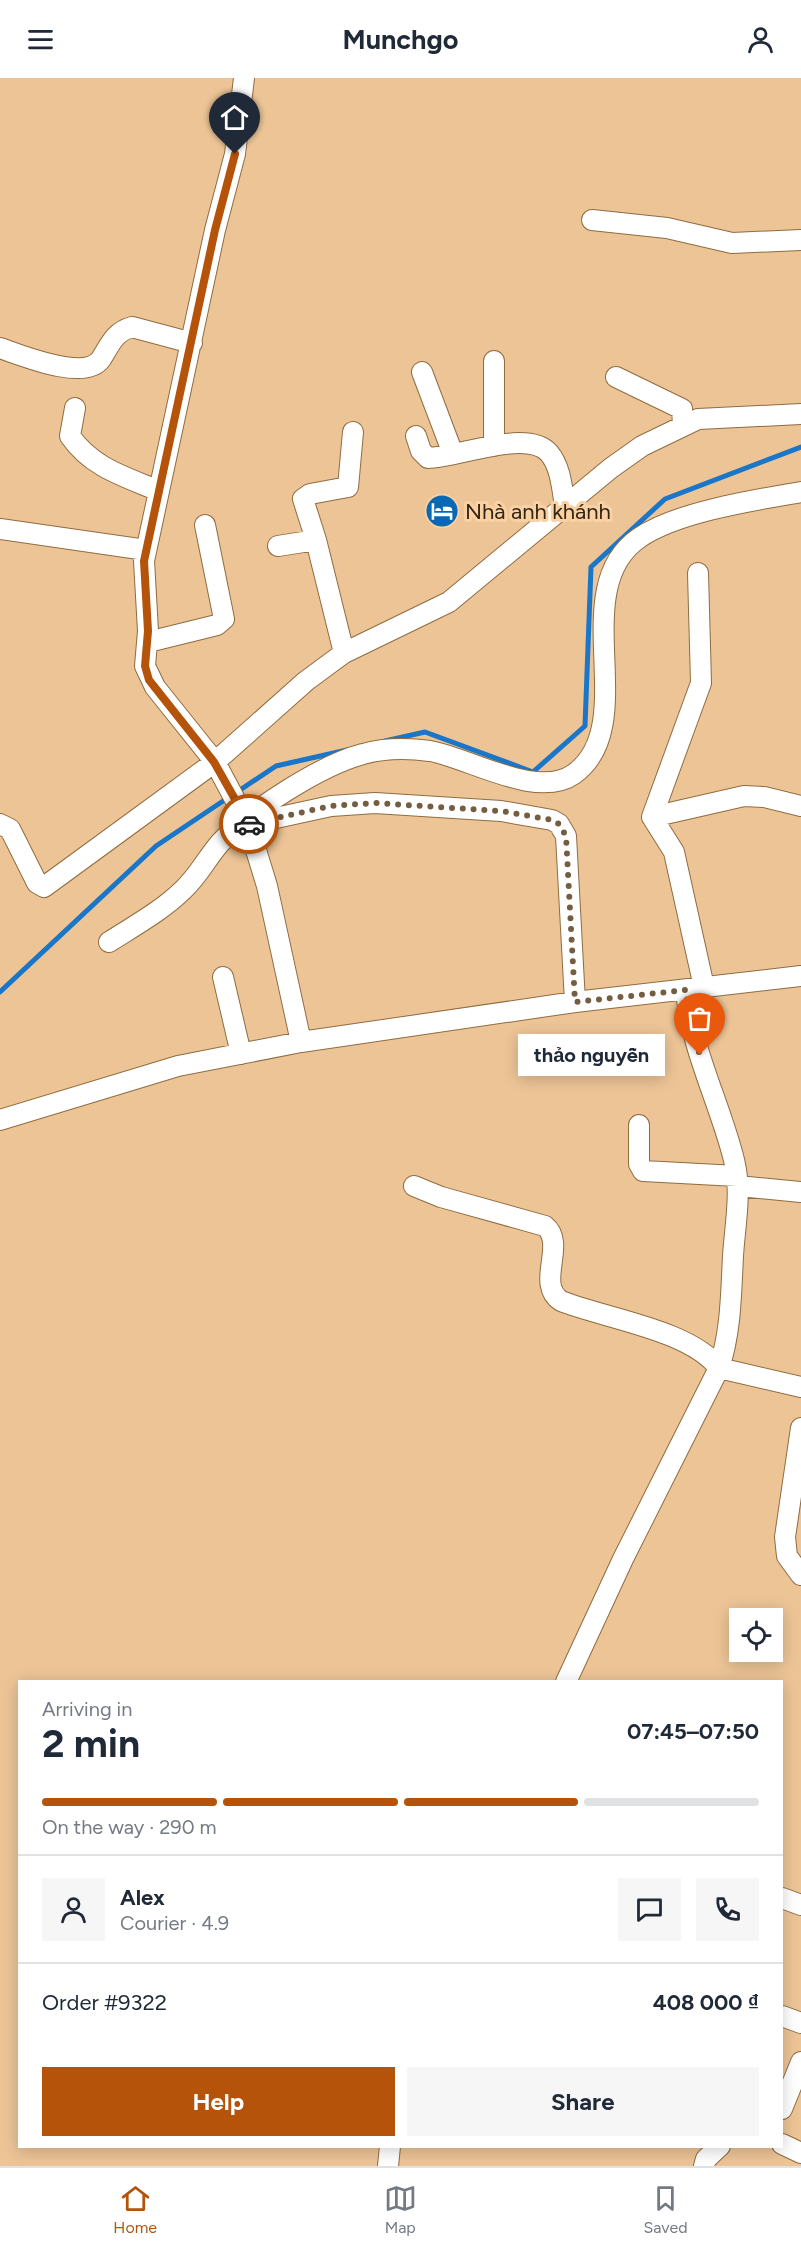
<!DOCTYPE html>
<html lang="en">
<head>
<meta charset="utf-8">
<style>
	:root { --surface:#fff; --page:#f6f6f7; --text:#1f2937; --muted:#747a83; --line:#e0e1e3; --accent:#b45309 }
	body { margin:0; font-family:Figtree,sans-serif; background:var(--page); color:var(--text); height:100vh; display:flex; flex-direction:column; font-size:22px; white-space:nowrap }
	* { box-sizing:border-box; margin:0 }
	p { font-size:20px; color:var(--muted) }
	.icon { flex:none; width:33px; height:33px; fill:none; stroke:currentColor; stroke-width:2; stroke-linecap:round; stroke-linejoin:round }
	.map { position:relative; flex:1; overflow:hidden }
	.side { position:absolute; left:18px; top:1602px; width:765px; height:468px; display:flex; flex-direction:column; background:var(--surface); border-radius:0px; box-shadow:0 3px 15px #0003 }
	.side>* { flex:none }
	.buttons { position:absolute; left:729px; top:1530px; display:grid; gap:12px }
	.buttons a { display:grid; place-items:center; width:54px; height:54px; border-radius:0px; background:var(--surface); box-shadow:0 3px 15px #0003; font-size:30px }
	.pin { position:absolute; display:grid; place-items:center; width:51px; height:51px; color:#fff; margin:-62px -26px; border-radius:50% 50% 50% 0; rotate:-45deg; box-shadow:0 0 6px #0007 }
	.pin .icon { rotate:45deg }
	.courier { position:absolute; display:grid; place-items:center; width:60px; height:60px; margin:-30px; border:4px solid #b45309; border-radius:50%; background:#fff; color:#222; box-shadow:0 2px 8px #0007 }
	.bubble { position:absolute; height:42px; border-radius:0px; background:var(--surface); box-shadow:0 3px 15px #0003; font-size:20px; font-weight:700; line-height:42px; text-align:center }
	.overview em { font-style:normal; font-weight:700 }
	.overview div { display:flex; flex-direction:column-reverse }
	.overview { display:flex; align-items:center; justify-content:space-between; height:102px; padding:0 24px }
	h1 { font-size:39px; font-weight:700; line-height:45px }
	.bar { display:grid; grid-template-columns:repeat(4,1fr); gap:9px 6px; align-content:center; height:72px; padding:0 24px }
	.bar i { height:8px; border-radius:4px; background:var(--line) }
	.bar .selected { background:var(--accent) }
	.bar p { grid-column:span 4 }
	.line { display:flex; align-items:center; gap:15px; padding:0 24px; border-top:2px solid var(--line) }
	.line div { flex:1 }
	.round { display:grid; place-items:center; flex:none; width:63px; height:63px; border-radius:0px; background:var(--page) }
	.cta { display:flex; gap:12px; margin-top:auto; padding:12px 24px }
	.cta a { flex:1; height:69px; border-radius:0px; background:var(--accent); color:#fff; font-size:24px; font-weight:700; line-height:69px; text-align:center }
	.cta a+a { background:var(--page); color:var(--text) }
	header { display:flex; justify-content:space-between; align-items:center; height:78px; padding:0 24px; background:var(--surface); font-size:27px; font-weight:700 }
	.dock { display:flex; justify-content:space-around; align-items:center; height:84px; border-top:2px solid var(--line); background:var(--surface); font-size:16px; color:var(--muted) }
	.dock a { display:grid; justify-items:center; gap:3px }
	.dock .selected { color:var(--accent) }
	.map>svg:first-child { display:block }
</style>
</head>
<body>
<header><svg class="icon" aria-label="menu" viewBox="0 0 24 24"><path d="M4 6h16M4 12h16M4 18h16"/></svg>Munchgo<svg class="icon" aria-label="person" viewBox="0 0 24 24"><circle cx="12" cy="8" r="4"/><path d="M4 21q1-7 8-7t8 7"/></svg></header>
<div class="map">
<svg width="801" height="2088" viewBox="0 0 801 2088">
	<rect width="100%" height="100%" fill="#ecc496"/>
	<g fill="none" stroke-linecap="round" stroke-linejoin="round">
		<path stroke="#1976c8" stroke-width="5" d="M385,663l40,-9 108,40 52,-46 6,-159 74,-68 136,-52
			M237,714l39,-26 71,-16
			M0,914l156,-146 73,-49"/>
		<defs>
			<path id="street" d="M244,0l-9,76 -20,76 -71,331 4,70 -3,35 10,21 60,75 33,62 19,62 34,156
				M592,142l75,8 65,15 69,-3
				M0,270c21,7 85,34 101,11 9,-14 13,-27 31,-32l60,16
				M494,283v85
				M422,294l31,82
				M616,299l66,32 1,16
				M75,330l-5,28c22,32 56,41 89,55
				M416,358l5,15 7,7c29,0 99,-30 121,-5 12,14 13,36 16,53
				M0,451l146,21
				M278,468l38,-6
				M148,564l69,-17 7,-6 -19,-94
				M344,575l-28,-113 -13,-41 7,-5 38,-7 5,-55
				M652,739l49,-134 -3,-110
				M652,739l22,35 30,135
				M652,739l92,-21 20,1 37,9
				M0,746l10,5 27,54 7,4 171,-125 91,-81 38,-28 105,-51 162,-134 31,-22 56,-27 103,-5
				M248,746l83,-18 44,-3 126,8 51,9 7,4 7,12 9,166
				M109,864c25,-16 54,-32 75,-53 14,-13 23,-31 36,-46 29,-32 101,-78 143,-89 21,-6 45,-6 67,-3 40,7 107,49 144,23 69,-50 -10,-184 65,-236 37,-26 116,-38 162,-46
				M223,899l18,77
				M0,1042l178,-54 123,-24 274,-40 226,-26
				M639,1047v39l4,7 94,5
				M414,1108l27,11 104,29c22,18 -10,58 16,75 46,18 129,29 158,67l82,19
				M738,1108l63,6
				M801,1350l-16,109 2,19 14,19
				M566,1604l57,-123 96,-191c12,-36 12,-74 14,-112 2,-32 9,-64 1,-96 -14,-57 -43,-110 -48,-170
				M782,1820l19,7
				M782,1938l19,7
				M782,2031l19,-47
				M782,2066l19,9
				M388,2088l2,-20
				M704,2088l2,-7 14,-13"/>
		</defs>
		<use href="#street" stroke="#906c40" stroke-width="22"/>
		<use href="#street" stroke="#fff" stroke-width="20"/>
	</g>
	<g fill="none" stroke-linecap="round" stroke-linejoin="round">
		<path stroke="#745d41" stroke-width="6" stroke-dasharray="0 10.8" d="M249,746l82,-18 44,-3 126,8 51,9 7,4 7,12 9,166 111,-12 4,35 10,30"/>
		<path stroke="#b45309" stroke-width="8" d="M235,76l-20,76 -71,331 4,70 -3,35 4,14 65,82 35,62"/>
	</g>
	<defs>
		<symbol id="hotel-disc" viewBox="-11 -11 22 22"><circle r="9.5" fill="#0868b4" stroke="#fad1a2"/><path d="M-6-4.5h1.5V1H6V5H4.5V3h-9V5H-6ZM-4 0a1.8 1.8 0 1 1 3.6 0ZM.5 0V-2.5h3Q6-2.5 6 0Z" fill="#fff"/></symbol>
	</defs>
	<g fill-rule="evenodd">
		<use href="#hotel-disc" x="423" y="414" width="38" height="38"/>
	</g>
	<g text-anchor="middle" stroke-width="6" stroke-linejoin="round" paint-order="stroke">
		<g font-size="22" fill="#342513" stroke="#fad1a2" text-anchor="start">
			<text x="465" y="441">Nhà anh khánh</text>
		</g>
	</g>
</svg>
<div class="buttons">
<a><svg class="icon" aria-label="locate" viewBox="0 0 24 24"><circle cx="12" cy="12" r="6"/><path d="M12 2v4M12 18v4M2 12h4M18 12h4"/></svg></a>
</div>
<div class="pin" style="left:700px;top:977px;background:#ea580c"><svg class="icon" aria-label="bag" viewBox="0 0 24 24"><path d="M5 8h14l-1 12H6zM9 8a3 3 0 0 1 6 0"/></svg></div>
<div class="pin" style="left:235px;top:76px;background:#1f2937"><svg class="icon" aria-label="home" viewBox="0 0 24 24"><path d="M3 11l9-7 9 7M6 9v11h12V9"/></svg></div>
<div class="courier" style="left:249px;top:746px"><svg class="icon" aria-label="car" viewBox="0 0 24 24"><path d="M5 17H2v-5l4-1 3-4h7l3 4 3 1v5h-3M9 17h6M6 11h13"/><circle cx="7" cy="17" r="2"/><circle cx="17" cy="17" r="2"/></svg></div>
<div class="bubble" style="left:518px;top:956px;width:147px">thảo nguyễn</div>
<section class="side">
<div class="overview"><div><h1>2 min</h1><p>Arriving in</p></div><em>07:45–07:50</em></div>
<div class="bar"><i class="selected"></i><i class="selected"></i><i class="selected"></i><i></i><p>On the way · 290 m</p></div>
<div class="line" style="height:108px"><a class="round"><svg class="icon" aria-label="person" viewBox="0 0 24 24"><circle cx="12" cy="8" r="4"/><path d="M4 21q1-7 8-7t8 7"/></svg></a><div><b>Alex</b><p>Courier · 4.9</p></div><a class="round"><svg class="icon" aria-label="chat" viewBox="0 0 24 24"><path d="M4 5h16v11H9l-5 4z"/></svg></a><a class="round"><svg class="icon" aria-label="phone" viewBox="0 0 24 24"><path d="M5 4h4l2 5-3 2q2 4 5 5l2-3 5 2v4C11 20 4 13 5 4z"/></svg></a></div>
<div class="line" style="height:78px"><div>Order #9322</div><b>408 000 ₫</b></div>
<div class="cta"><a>Help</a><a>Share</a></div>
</section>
</div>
<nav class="dock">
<a class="selected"><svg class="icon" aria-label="home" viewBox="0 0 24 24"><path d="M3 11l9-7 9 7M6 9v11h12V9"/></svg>Home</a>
<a><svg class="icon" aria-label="map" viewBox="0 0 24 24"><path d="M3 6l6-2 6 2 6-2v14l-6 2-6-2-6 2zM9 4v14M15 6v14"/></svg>Map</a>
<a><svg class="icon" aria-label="saved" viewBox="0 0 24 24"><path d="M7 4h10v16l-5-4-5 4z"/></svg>Saved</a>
</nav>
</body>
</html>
